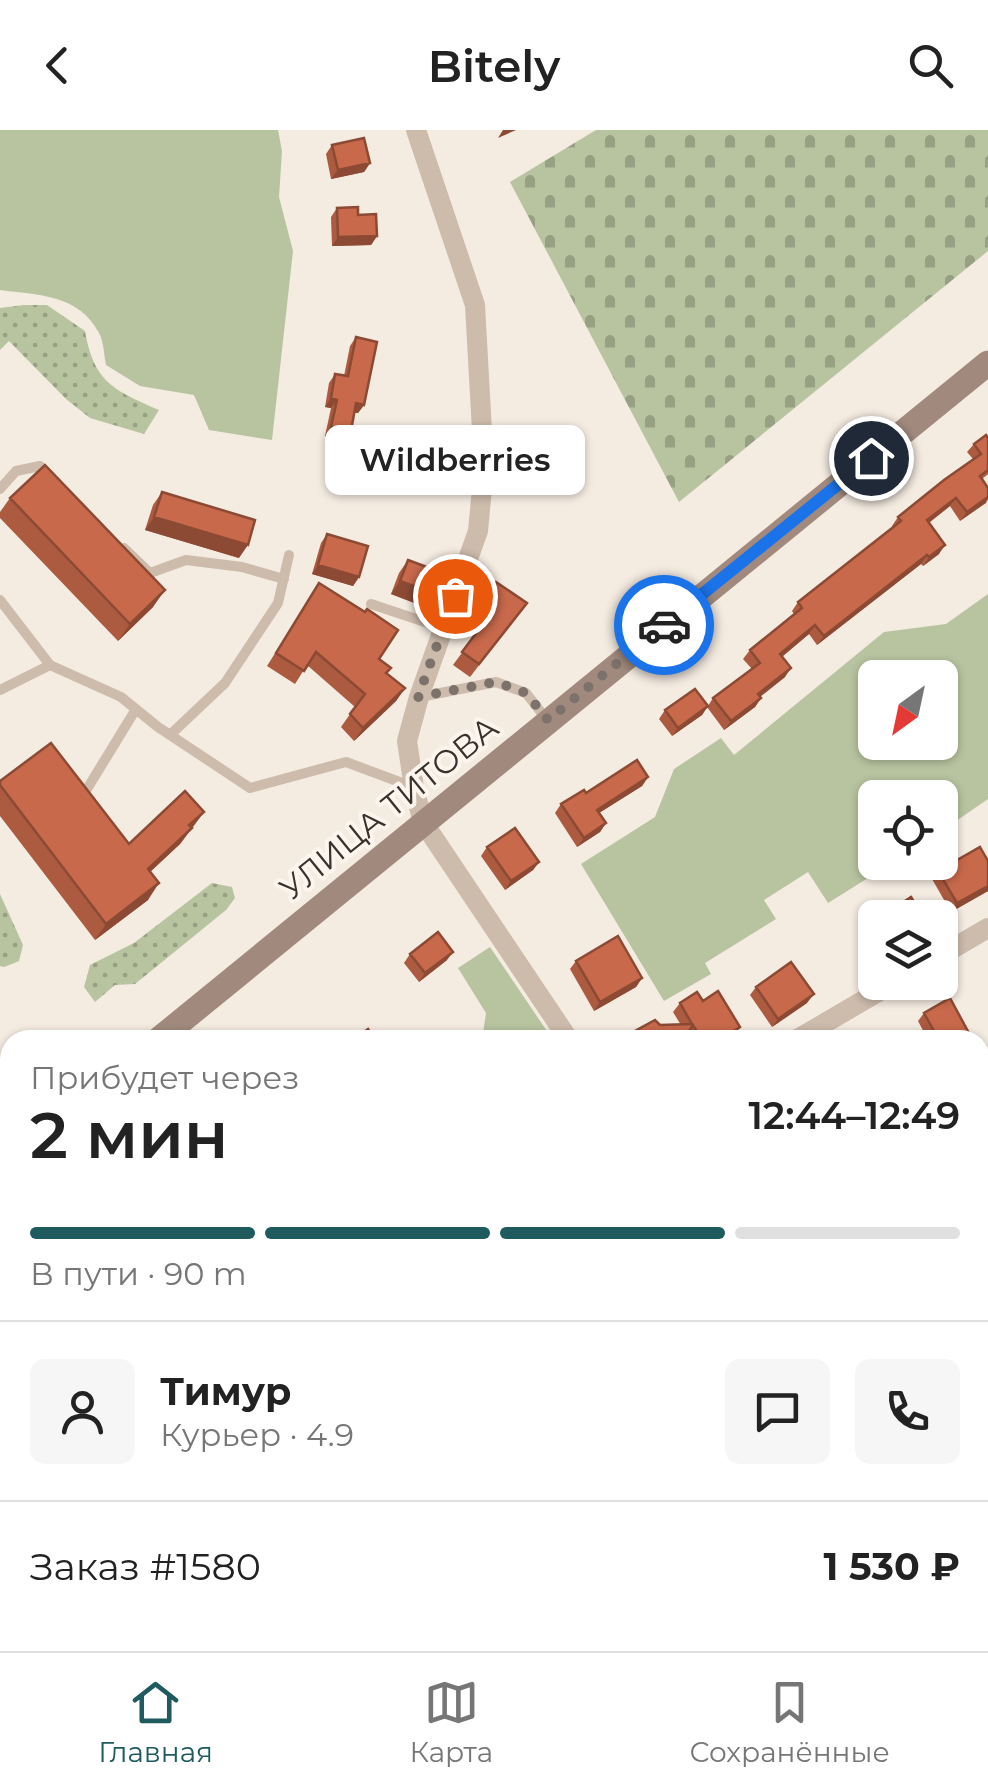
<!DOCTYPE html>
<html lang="ru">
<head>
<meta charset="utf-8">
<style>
	:root { --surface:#fff; --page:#f6f6f6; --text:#222; --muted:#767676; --line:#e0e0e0; --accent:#1f5a5e }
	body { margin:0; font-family:Montserrat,sans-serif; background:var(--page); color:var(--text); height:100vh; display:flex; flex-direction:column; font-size:38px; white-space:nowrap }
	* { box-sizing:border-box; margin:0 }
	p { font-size:32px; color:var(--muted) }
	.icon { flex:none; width:55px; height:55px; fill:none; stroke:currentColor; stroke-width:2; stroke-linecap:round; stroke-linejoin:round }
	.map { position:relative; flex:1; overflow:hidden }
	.panel { position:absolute; left:0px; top:900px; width:990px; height:622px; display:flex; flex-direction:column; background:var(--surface); border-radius:30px 30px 0 0; box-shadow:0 2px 8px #0004 }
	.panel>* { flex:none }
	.needle { width:65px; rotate:213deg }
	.buttons { position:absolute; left:858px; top:530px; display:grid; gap:20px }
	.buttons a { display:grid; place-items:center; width:100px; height:100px; border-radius:15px; background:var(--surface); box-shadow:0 2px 8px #0004; font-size:50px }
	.pin { position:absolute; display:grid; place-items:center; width:85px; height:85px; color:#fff; margin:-42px; border:5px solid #fff; border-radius:50%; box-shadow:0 2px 10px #0007 }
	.courier { position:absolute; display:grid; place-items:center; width:100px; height:100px; margin:-50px; border:8px solid #1a73e8; border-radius:50%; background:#fff; color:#222; box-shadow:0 2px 12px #0007 }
	.bubble { position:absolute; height:70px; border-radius:15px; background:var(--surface); box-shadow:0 2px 8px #0004; font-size:32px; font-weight:600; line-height:70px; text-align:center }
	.summary em { font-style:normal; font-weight:600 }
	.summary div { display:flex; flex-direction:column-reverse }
	.summary { display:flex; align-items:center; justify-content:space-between; height:170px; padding:0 30px }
	h1 { font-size:65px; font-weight:600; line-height:75px }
	.bar { display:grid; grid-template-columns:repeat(4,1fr); gap:15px 10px; align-content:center; height:120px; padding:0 30px }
	.bar i { height:12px; border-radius:8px; background:var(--line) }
	.bar .current { background:var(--accent) }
	.bar p { grid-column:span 4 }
	.line { display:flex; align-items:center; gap:25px; padding:0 30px; border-top:2px solid var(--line) }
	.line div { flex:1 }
	.round { display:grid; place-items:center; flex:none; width:105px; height:105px; border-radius:15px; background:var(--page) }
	header { display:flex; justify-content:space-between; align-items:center; height:130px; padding:0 30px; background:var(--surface); font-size:45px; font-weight:600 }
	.menu { display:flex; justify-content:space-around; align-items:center; height:140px; border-top:2px solid var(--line); background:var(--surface); font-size:28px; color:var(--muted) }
	.menu a { display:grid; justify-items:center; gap:5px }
	.menu .current { color:var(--accent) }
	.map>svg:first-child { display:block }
</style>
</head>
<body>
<header><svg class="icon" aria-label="back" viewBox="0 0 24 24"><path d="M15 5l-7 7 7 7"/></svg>Bitely<svg class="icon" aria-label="search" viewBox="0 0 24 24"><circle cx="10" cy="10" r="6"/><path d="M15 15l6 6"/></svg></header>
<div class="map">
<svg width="988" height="1521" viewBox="0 0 988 1521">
	<defs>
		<pattern id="grass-dots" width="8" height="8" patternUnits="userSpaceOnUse" patternTransform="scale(2.5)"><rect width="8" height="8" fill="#b8c4a0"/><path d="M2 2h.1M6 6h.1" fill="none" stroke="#97a083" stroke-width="1.8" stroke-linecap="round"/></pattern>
		<pattern id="cemetery-stones" width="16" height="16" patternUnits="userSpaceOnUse" patternTransform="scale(2.5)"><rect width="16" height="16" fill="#b8c4a0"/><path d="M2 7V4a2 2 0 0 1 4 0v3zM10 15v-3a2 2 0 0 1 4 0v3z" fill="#97a083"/></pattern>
	</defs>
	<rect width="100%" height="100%" fill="#f4ebe1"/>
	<path fill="url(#grass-dots)" d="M24,175h23l38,26c9,52 29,59 74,79l-15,24 -54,-16 -24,-19 -57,-58 -9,9v-42z
		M212,753l20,4 3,11 -9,12 -91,74 -20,1 -20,17 -11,-15 6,-22 44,-22z
		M0,764l23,51 -4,16 -15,6 -4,-1z"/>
	<path fill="url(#cemetery-stones)" d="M596,0h392v121l-309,251 -169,-320z"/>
	<path fill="#b8c4a0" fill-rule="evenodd" d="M0,0h278l4,21 -3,46 14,54 -21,189 -63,-10 -15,-35 -54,-9 -34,-21c-2,-9 -2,-23 -7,-32 -20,-39 -62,-38 -99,-43z
		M988,464v205l-48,33v-34h-65v64l17,1 -64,40 -20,-31 -44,28 12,19 -71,44 6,11 -47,27 -83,-137 74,-47 19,-48 47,-31 13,17 150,-123 62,-8zM875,548h65v64h-65z
		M490,817l63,93h-71l4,-27 -28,-45z
		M441,1513l7,8h-251l-6,-8z"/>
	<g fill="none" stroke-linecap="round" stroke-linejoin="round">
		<path stroke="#cdbbac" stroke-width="10" d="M0,359l16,-18 24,-5 11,11
			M124,418l26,25 36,-13 56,7 42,12
			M0,470l50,65 71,32 37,30 92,61 96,-26 67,25
			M371,474l72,24
			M0,560l50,-25
			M420,567l76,-15 30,11 21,27
			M170,605l55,-52 53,-80 11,-48
			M87,659l49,-80
			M0,1214l10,-6
			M980,1426l8,-4
			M812,1521l15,-9"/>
		<path stroke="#cdbbac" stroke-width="20" d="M416,0l59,175 9,162 -6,64 -59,166 -12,44 7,47 9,34 146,218
			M940,826l48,-28
			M796,910l99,-58
			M980,1309l8,-4
			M0,1447l10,17
			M39,1512l6,9
			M736,1512l4,9"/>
		<path stroke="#a18a7d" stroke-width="25" d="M158,910l830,-677
			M0,1040l10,-8"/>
	</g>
	<path fill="#ac5a40" d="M332,15l38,18 -6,9 -33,7 -5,-25z
		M337,78l21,7 19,21 -6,9 -39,1 -1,-29z
		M356,207l8,68 -6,8h-4l-10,27 -19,-4 6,-28 -6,-1 4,-24 6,-9 9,2 6,-30z
		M988,308v36l-6,5 6,9v12l-28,21 -10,-15 -21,17 10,31 -16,12 -2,-2 -104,81 -8,-11 -27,23 3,20 -25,20 1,1 -6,9 -31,23 -17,-23 -5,8 -30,21 -13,-17 6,-9 43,-4 5,-8 39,-29 -9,-10 7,-9 44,-36 -2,-3 6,-9 95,-75 -1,-1 6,-9 75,-58 -6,-7 7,-8z
		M162,362l77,66 -94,-28 8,-25z
		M10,368l143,109 -35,34 -118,-123v-6z
		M327,404l32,43 -6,9 -41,-12 9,-31z
		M408,430l19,31 -10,13 -26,-10 8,-21z
		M496,452l21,34 -47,61 -17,-12 30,-41 -11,-7z
		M319,453l60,76 12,9 -4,5 18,15 -9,13 -42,40 -13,-14 14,-20 -48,-42 -12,19 -28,-18z
		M648,647l-6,9 -43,27 7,10 -6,9 -23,15 -22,-34 6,-9 25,-11z
		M0,651l129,63 75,-32 -24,32 -30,28 -2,28 -53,40 -95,-124z
		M487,717l52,15 -6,8 -28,20 -24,-34z
		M988,731v30l-37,21 -19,-33 6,-8z
		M875,790v22l-8,-12z
		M410,824l37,6 -28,22 -15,-19z
		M576,831l66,17 -6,9 -42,24 -24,-42z
		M756,857l51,16 -35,24 -22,-32z
		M703,871l31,35 -7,4h-37l-17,-28 7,-9z
		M924,883l43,27h-39l-10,-19z
		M110,1512h68l6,9h-75l-2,-4z"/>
	<path fill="#8c4a34" d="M503,0h13l-18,8z
		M370,33l-6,9 -33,7 7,-9z
		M377,106l-6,9 -39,1 6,-9z
		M331,268l6,2 -6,8 -6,-1z
		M356,273l8,2 -6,8 -8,-1z
		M331,297l20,4 -7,9 -19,-4z
		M988,367l-2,6 -26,18 7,-9z
		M956,368l-6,8 -30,23 7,-9z
		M154,387l94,28 -9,13 -94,-28z
		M945,415l-6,9 -16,12 6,-9z
		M927,425l-6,9 -104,81 7,-9z
		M318,435l41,12 -6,9 -41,-12z
		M400,451l27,10 -10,13 -26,-10z
		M165,460l-12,17 -35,34 12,-17z
		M815,495l-6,9 -35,29 6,-9z
		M791,538l-6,9 -33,26 6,-9z
		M405,558l-9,13 -42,40 9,-13z
		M761,568l-6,9 -31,23 7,-9z
		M708,576l-6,9 -30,21 6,-8z
		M648,647l-6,9 -51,32 6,-8z
		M204,682l-24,32 -44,41 12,-16z
		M606,693l-6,9 -23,15 7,-9z
		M539,732l-6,8 -28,20 6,-9z
		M159,753l-11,17 -53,40 11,-16z
		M988,756v5l-37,21 6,-9z
		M453,822l-6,8 -28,22 6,-9z
		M642,848l-6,9 -42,24 6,-9z
		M814,864l-7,9 -35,24 6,-8z
		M740,897l-6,9 -7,4h-8z
		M988,1194v5l-8,5 1,-6z"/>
	<path fill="#c8694b" stroke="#8c4a34" stroke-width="2.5" d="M364,8l6,25 -32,7 -6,-25z
		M358,77v8l18,-1 1,22 -39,1 -1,-29z
		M356,207l21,5 -13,63 -8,-2 -5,28 -20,-4 6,-27 -6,-2 4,-24 13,2z
		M986,305l2,3v32l-8,6 8,12v9l-21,15 -11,-14 -29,22 18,25 -16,12 -2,-2 -103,81 -9,-11 -35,29 11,14 -33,26 3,4 -30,23 -18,-23 47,-35 -10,-13 52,-42 -4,-6 103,-81 -3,-4 46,-37 37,-26 -7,-10z
		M45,335l120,125 -35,34 -120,-126z
		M162,362l93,28 -7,25 -94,-28z
		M327,404l41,12 -9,31 -41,-12z
		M408,430l27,10 -8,21 -27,-10z
		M496,452l31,21 -48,61 -17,-12 30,-40 -11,-8z
		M319,453l46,29 2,-3 31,21 -19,29 12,9 -5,5 19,15 -42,40 -13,-14 15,-20 -49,-42 -12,19 -28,-18z
		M695,559l13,17 -30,22 -13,-18z
		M51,613l78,101 56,-53 19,21 -15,13 3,3 -44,41 11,14 -53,41 -106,-139v-4z
		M637,630l11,17 -51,33 9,13 -22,15 -23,-34 23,-14 2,3z
		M515,698l24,34 -28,19 -24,-34z
		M980,717l8,14v25l-31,17 -19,-32z
		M911,767l13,21h-45z
		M438,802l15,20 -28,21 -15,-19z
		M618,806l24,42 -42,24 -24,-41z
		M791,832l23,32 -36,25 -22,-32z
		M718,861l22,36 -21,13 -4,-6 -13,6 -9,-15 -10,15h-54l6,-9 20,-11 5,5 32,-1 -12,-21 17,-11 6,9z
		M950,868l20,37 -8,5h-23l-15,-27z
		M368,899l7,11h-22z
		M980,1061l8,11v3l-8,5z
		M988,1161v33l-7,4 -1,-32z
		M0,1176l8,12 -8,6z
		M115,1512h63l6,9h-37l-5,-7 -10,7h-11z"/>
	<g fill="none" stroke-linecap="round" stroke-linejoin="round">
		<path stroke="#7c716b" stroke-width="10" stroke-dasharray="0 18" d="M455,466l-37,101 78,-15 30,11 22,27 116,-95"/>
		<path stroke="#1a73e8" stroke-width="12" d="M664,495l207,-167"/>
	</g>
	<g text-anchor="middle" stroke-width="8" stroke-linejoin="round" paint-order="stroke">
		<g font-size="32" fill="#3b302b" stroke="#fbf5ee">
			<text transform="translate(389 678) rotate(-39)" y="11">УЛИЦА ТИТОВА</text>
		</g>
	</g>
</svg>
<div class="buttons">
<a><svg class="needle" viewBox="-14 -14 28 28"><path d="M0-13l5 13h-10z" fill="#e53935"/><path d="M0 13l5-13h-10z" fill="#767676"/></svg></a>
<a><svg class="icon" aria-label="locate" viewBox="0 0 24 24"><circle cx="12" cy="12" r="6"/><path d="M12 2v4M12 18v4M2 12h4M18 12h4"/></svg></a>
<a><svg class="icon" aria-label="layers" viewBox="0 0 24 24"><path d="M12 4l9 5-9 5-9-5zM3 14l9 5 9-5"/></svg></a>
</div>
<div class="pin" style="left:455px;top:466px;background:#ea580c"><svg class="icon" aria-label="bag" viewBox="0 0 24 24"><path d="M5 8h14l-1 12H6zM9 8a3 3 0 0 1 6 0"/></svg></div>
<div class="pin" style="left:871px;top:328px;background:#1f2937"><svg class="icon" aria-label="home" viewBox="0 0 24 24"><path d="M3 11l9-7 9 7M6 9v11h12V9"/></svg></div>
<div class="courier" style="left:664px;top:495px"><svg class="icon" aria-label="car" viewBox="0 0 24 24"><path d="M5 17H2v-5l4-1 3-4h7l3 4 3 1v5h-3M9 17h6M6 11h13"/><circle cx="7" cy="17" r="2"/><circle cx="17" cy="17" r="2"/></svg></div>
<div class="bubble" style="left:325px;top:295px;width:260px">Wildberries</div>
<section class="panel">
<div class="summary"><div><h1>2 мин</h1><p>Прибудет через</p></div><em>12:44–12:49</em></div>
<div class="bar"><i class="current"></i><i class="current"></i><i class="current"></i><i></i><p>В пути · 90 m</p></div>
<div class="line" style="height:180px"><a class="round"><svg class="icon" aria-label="person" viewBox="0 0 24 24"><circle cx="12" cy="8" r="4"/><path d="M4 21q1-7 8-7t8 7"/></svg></a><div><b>Тимур</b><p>Курьер · 4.9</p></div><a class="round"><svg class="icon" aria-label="chat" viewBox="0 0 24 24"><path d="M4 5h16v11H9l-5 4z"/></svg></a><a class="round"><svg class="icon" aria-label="phone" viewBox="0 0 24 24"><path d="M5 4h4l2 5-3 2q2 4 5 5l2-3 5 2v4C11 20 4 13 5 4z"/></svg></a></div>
<div class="line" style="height:130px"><div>Заказ #1580</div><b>1 530 ₽</b></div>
</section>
</div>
<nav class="menu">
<a class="current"><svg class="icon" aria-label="home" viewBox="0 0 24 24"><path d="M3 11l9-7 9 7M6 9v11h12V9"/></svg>Главная</a>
<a><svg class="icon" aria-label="map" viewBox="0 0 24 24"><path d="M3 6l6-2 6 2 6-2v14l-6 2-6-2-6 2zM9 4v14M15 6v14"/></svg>Карта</a>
<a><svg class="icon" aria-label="saved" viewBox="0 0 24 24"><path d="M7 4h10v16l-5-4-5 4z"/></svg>Сохранённые</a>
</nav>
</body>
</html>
